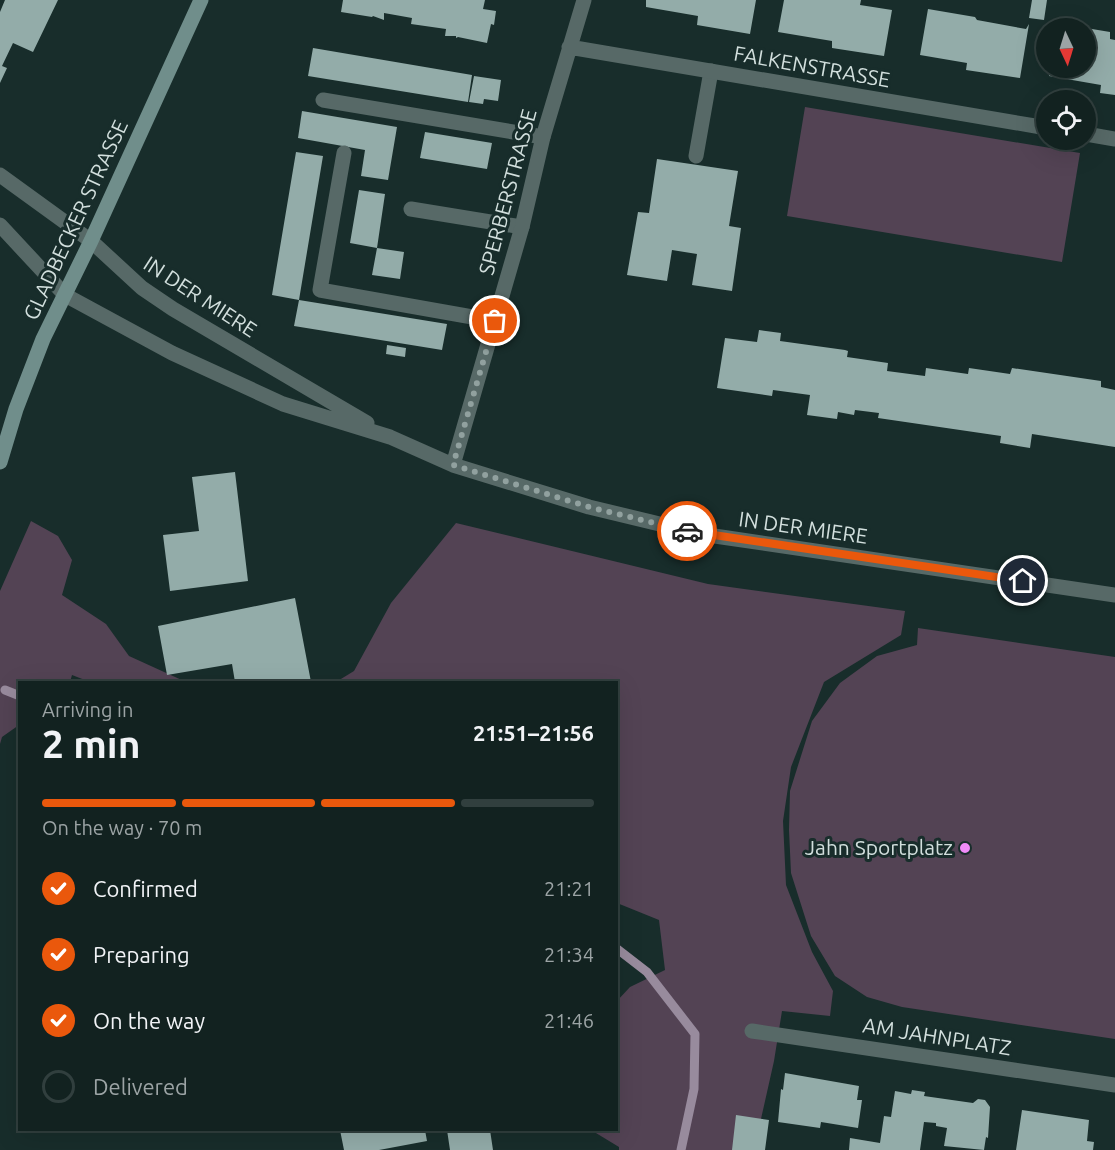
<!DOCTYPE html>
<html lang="en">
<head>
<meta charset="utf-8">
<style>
	:root { --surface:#122220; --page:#1f2f2d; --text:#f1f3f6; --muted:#9ca4a5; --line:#313f3e; --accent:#ea580c }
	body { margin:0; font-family:Ubuntu,sans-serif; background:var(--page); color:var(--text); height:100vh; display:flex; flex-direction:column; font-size:22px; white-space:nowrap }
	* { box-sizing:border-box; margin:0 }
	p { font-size:20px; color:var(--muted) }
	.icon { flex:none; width:33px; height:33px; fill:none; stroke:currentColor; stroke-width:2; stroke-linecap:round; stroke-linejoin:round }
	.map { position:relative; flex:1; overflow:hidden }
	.panel { position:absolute; left:18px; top:681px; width:600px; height:450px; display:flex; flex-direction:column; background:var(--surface); border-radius:0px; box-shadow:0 6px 24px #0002,0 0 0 2px var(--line) }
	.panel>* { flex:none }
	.needle { width:39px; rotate:176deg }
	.fabs { position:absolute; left:1036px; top:18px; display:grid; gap:12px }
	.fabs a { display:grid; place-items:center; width:60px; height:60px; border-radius:50%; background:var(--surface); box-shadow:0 6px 24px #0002,0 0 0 2px var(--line); font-size:30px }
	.pin { position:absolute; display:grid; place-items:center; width:51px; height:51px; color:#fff; margin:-26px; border:3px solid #fff; border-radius:50%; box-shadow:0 2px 6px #0007 }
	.courier { position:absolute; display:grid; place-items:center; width:60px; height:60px; margin:-30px; border:4px solid #ea580c; border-radius:50%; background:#fff; color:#222; box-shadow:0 2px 8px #0007 }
	.overview em { font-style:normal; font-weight:700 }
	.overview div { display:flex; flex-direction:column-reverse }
	.overview { display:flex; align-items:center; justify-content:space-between; height:102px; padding:0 24px }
	h1 { font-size:39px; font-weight:700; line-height:45px }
	.bar { display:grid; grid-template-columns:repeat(4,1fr); gap:9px 6px; align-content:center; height:72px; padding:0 24px }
	.bar i { height:8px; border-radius:4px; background:var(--line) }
	.bar .active { background:var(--accent) }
	.bar p { grid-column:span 4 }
	ol { padding:0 24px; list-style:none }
	li { display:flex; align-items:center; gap:18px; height:66px }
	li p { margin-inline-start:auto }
	li .icon { padding:6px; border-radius:50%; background:var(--accent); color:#fff; stroke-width:4 }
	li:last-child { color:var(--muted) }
	li i { width:33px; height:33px; border:3px solid var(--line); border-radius:50% }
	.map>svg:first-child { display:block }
</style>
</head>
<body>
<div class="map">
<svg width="1115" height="1150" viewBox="0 0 1115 1150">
	<rect width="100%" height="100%" fill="#182d2b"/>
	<path fill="#534354" d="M805,107l275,46 -18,109 -275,-46z
		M31,521l27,15 14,24 -10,35 44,29 23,32 57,26h-96l-18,-7 -2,7h-50l-1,43 -17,12 -2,7v-153z
		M456,523l252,61 197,27 -4,24 -77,47 -33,85 -8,54 3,64 26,67 21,39 -3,25 -48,-5 -8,50 -20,89h-135v-3l-28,-17h25l1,-129 13,-14 35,-17 -6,-50 -42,-17 -1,-221h-280l18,-11 37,-68z
		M918,628l197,29v382l-213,-32 -35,-10 -32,-21 -24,-40 -20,-63 -2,-43 1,-39 22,-70 28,-38 37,-27 40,-11z"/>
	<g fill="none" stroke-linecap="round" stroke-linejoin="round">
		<path stroke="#988b9d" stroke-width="9" d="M5,690l15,6
			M616,948l31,24 48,62 -1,55 -13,61"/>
	</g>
	<path fill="#93aca9" d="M5,0h53l-25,52 -20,-9 -11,23 5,2 -7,15v-71z
		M343,0h142l-2,9 13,2 -2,14 -3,-1 -4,19 -29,-6 -2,1v-2h-11l1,-7 -35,-5 1,-6 -28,-5v7l-11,-4 -1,1 -31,-5z
		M646,0h110l-6,34 -53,-9 1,-9 -52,-9z
		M784,0h77l-1,5 32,5 -8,46 -52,-8v-7l-54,-9z
		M1032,0h15l-3,20 -15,-2z
		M928,9l47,8 2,3 49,9 3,-5 -9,54 -54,-8 1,-7 -47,-8z
		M1086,28l24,4v7l5,1v55l-15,-2 1,-8 -52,-9 1,-8h36z
		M313,48l159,27 -4,27 -160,-26z
		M474,76l27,4 -3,21 -14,-2 -1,5 -14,-2z
		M302,111l95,16 -9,53 -27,-4 4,-26 -67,-12z
		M425,132l67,11 -5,26 -67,-11z
		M296,152l27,4 -24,144 148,24 -5,26 -148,-24 5,-26 -27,-5z
		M657,159l81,12 -9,55 12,2 -9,63 -40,-6 5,-31 -25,-4 -5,31 -40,-6 11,-63 11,1z
		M359,190l26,4 -8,54 -27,-5z
		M377,248l27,4 -4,27 -28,-4z
		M759,330l22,3 -1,8 65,9 3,1 -1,6 41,6 -1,8 38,5 1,-8 42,6 1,-6 41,6 2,-6 89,13v6l14,3v57l-83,-13 -2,14 -30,-5 1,-7 -123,-18 1,-5 -24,-3 -1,5 -16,-3 -1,7 -30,-4 3,-20 -37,-5 -1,6 -55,-8 8,-50 32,4z
		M387,345l19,3 -1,9 -19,-3z
		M235,472l13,109 -78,10 -7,-56 36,-4 -7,-54z
		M295,598l16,84h-76l-3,-18 -65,11 -9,-49z
		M785,1073l74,13 -2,14h5l-4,28 -37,-6 -1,6 -42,-6 3,-33 2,1z
		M912,1090l13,2 -1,4 49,7 5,-4 7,1 5,7 -2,31 -2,-1 -2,13 -40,-4 3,-18 -11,-2v-3l-12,-1 -4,28h-71l1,-12 30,5 4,-27 7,1 4,-26 16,3z
		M1022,1110l67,10 -2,21 7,1 -1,8h-77z
		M736,1115l33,5 -4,30h-33z
		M340,1130h85l2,11 -48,9h-35z
		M447,1130h43l3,20h-43z"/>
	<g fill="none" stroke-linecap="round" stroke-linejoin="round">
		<path stroke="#576967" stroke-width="15" d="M323,100l220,37
			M344,153l-24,137 175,31
			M696,156l15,-85
			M411,209l111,18"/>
		<path stroke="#576967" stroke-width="15" d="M569,47l478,81
			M1086,134l29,5
			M0,175l91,66 51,47 31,21 194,114
			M0,225l65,70 107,58 111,51 107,33 63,28 136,42 112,27 414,61
			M453,465l69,-238 21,-90 41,-137
			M752,1031l363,54"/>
		<path stroke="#708e8b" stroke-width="15" d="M0,462l16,-53 27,-70 48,-98 110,-241"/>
	</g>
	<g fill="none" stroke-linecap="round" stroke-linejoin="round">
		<path stroke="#91a19f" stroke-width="6" stroke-dasharray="0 10.8" d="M495,321l-42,144 136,42 98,24"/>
		<path stroke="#ea580c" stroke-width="8" d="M687,531l336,50"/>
	</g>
	<circle fill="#ef8bf7" stroke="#182d2b" stroke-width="2" cx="965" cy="848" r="6"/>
	<g text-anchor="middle" stroke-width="6" stroke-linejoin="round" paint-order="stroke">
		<g font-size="21" fill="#d2dfdd" stroke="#182d2b">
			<text transform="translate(812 67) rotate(10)" y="7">FALKENSTRASSE</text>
			<text transform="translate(508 192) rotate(-75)" y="7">SPERBERSTRASSE</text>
			<text transform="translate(76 220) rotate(-65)" y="7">GLADBECKER STRASSE</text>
			<text transform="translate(200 297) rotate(33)" y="7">IN DER MIERE</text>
			<text transform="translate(803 528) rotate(8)" y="7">IN DER MIERE</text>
			<text transform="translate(937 1037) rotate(9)" y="7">AM JAHNPLATZ</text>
		</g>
		<g font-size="21" fill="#d2dfdd" stroke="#182d2b" text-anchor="end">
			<text x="953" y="855">Jahn Sportplatz</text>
		</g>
	</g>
</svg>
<div class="fabs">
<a><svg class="needle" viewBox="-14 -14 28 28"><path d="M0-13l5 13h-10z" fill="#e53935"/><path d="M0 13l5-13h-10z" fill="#9ca4a5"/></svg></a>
<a><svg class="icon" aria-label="locate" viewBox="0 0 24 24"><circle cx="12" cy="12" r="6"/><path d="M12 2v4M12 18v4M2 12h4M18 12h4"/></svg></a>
</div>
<div class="pin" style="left:495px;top:321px;background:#ea580c"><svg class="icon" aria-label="bag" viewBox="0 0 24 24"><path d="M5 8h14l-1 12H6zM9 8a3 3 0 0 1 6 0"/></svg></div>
<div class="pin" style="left:1023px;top:581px;background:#1f2937"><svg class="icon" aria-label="home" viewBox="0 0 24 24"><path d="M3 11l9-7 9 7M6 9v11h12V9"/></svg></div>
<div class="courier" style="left:687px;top:531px"><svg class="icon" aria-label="car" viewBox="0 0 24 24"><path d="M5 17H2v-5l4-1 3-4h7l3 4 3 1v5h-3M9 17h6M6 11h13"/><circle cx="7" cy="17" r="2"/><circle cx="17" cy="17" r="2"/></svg></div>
<section class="panel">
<div class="overview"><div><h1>2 min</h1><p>Arriving in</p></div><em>21:51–21:56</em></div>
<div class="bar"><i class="active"></i><i class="active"></i><i class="active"></i><i></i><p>On the way · 70 m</p></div>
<ol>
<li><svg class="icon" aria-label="check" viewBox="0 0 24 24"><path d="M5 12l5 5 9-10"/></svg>Confirmed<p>21:21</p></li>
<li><svg class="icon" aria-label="check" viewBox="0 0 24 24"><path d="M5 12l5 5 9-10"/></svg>Preparing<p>21:34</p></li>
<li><svg class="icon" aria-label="check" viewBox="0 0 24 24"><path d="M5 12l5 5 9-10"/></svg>On the way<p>21:46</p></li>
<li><i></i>Delivered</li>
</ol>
</section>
</div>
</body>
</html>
